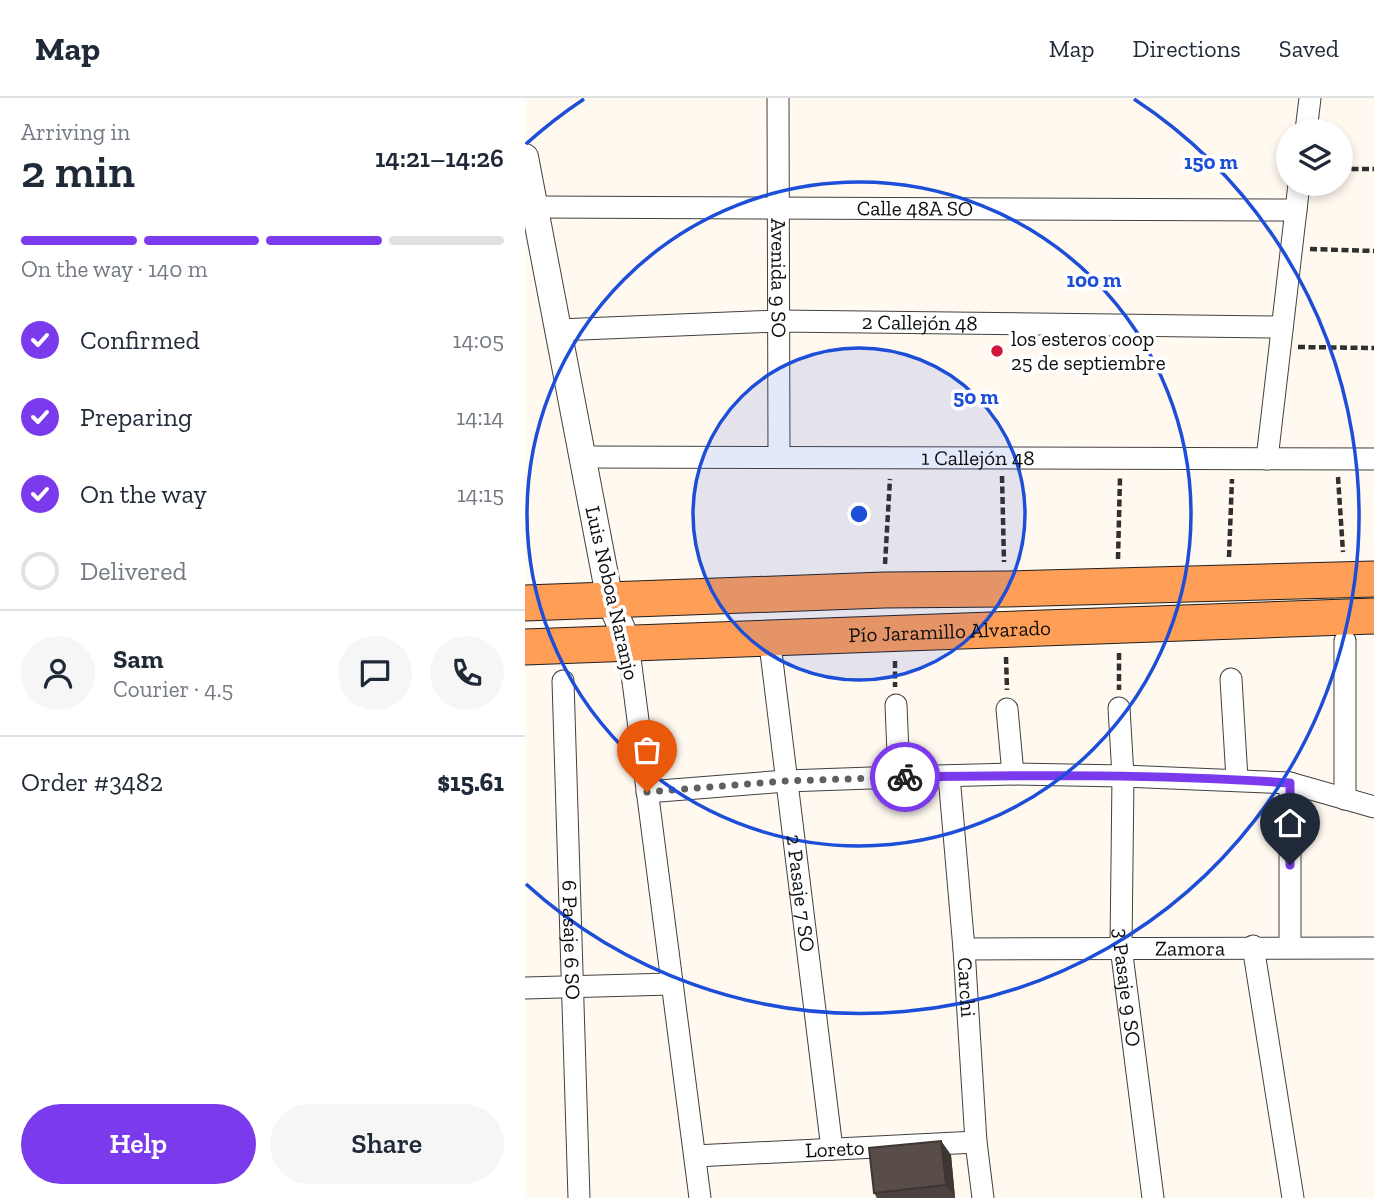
<!DOCTYPE html>
<html lang="en">
<head>
<meta charset="utf-8">
<style>
	:root { --surface:#fff; --page:#f6f6f7; --text:#1f2937; --muted:#747a83; --line:#e0e1e3; --accent:#7c3aed }
	body { margin:0; font-family:"Zilla Slab",serif; background:var(--page); color:var(--text); height:100vh; display:flex; flex-direction:column; font-size:26px; white-space:nowrap }
	* { box-sizing:border-box; margin:0 }
	p { font-size:23px; color:var(--muted) }
	.icon { flex:none; width:38px; height:38px; fill:none; stroke:currentColor; stroke-width:2; stroke-linecap:round; stroke-linejoin:round }
	.map { position:relative; flex:1; overflow:hidden }
	.side { display:flex; flex-direction:column; background:var(--surface); width:525px }
	.side>* { flex:none }
	.buttons { position:absolute; left:751px; top:21px; display:grid; gap:14px }
	.buttons a { display:grid; place-items:center; width:77px; height:77px; border-radius:50%; background:var(--surface); box-shadow:0 4px 10px #0003; font-size:35px }
	.pin { position:absolute; display:grid; place-items:center; width:60px; height:60px; color:#fff; margin:-72px -30px; border-radius:50% 50% 50% 0; rotate:-45deg; box-shadow:0 0 7px #0007 }
	.pin .icon { rotate:45deg }
	.courier { position:absolute; display:grid; place-items:center; width:70px; height:70px; margin:-35px; border:5px solid #7c3aed; border-radius:50%; background:#fff; color:#222; box-shadow:0 2px 9px #0007 }
	.headline em { font-style:normal; font-weight:600 }
	.headline div { display:flex; flex-direction:column-reverse }
	.headline { display:flex; align-items:center; justify-content:space-between; height:119px; padding:0 21px }
	h1 { font-size:46px; font-weight:600; line-height:52px }
	.bar { display:grid; grid-template-columns:repeat(4,1fr); gap:10px 7px; align-content:center; height:84px; padding:0 21px }
	.bar i { height:9px; border-radius:5px; background:var(--line) }
	.bar .current { background:var(--accent) }
	.bar p { grid-column:span 4 }
	.line { display:flex; align-items:center; gap:18px; padding:0 21px; border-top:2px solid var(--line) }
	.line div { flex:1 }
	.round { display:grid; place-items:center; flex:none; width:74px; height:74px; border-radius:37px; background:var(--page) }
	ol { padding:0 21px; list-style:none }
	li { display:flex; align-items:center; gap:21px; height:77px }
	li p { margin-inline-start:auto }
	li .icon { padding:7px; border-radius:50%; background:var(--accent); color:#fff; stroke-width:4 }
	li:last-child { color:var(--muted) }
	li i { width:38px; height:38px; border:4px solid var(--line); border-radius:50% }
	.cta { display:flex; gap:14px; margin-top:auto; padding:14px 21px }
	.cta a { flex:1; height:80px; border-radius:42px; background:var(--accent); color:#fff; font-size:28px; font-weight:600; line-height:80px; text-align:center }
	.cta a+a { background:var(--page); color:var(--text) }
	header { display:flex; align-items:center; gap:42px; box-sizing:border-box; height:98px; padding:0 35px; background:var(--surface); border-bottom:2px solid var(--line) }
	header strong { font-size:33px }
	nav { display:flex; gap:38px; margin-inline-start:auto; font-size:24px }
	main { display:flex; flex:1; min-height:0 }
	.map>svg:first-child { display:block }
</style>
</head>
<body>
<header>
<strong>Map</strong>
<nav><a>Map</a><a>Directions</a><a>Saved</a></nav>
</header>
<main>
<section class="side">
<div class="headline"><div><h1>2 min</h1><p>Arriving in</p></div><em>14:21–14:26</em></div>
<div class="bar"><i class="current"></i><i class="current"></i><i class="current"></i><i></i><p>On the way · 140 m</p></div>
<ol>
<li><svg class="icon" aria-label="check" viewBox="0 0 24 24"><path d="M5 12l5 5 9-10"/></svg>Confirmed<p>14:05</p></li>
<li><svg class="icon" aria-label="check" viewBox="0 0 24 24"><path d="M5 12l5 5 9-10"/></svg>Preparing<p>14:14</p></li>
<li><svg class="icon" aria-label="check" viewBox="0 0 24 24"><path d="M5 12l5 5 9-10"/></svg>On the way<p>14:15</p></li>
<li><i></i>Delivered</li>
</ol>
<div class="line" style="height:126px"><a class="round"><svg class="icon" aria-label="person" viewBox="0 0 24 24"><circle cx="12" cy="8" r="4"/><path d="M4 21q1-7 8-7t8 7"/></svg></a><div><b>Sam</b><p>Courier · 4.5</p></div><a class="round"><svg class="icon" aria-label="chat" viewBox="0 0 24 24"><path d="M4 5h16v11H9l-5 4z"/></svg></a><a class="round"><svg class="icon" aria-label="phone" viewBox="0 0 24 24"><path d="M5 4h4l2 5-3 2q2 4 5 5l2-3 5 2v4C11 20 4 13 5 4z"/></svg></a></div>
<div class="line" style="height:91px"><div>Order #3482</div><b>$15.61</b></div>
<div class="cta"><a>Help</a><a>Share</a></div>
</section>
<div class="map">
<svg width="849" height="1100" viewBox="0 0 849 1100">
	<rect width="100%" height="100%" fill="#fff9f0"/>
	<g fill="none" stroke-linecap="round" stroke-linejoin="round">
		<defs>
			<g id="minor">
				<path id="s1" d="M253,0l1,359"/>
				<path d="M781,33l4,-33"/>
				<path id="s2" d="M10,109l761,3"/>
				<path id="s3" d="M33,232l220,-9 504,6"/>
				<path id="s4" d="M57,359l792,2"/>
				<path d="M742,361l32,-275"/>
				<path id="s5" d="M244,538l63,513"/>
				<path d="M103,545l72,555"/>
				<path d="M706,581l6,100"/>
				<path id="s6" d="M38,583l16,517"/>
				<path d="M371,607l3,72"/>
				<path id="s7" d="M594,610l4,68 -2,171 32,251"/>
				<path d="M482,611l6,65"/>
				<path id="s8" d="M424,678l15,173 12,193 7,56"/>
				<path d="M122,694l139,-11 113,-4 114,-3 110,2 167,7 84,24"/>
				<path d="M820,701v-158"/>
				<path d="M728,848l40,252"/>
				<path d="M765,849v-164"/>
				<path id="s9" d="M439,851l410,-1"/>
				<path d="M0,890l146,-4"/>
				<path id="s10" d="M170,1058l281,-14"/>
			</g>
			<path id="tertiary" d="M0,59l85,444 18,42"/>
			<g id="trunk">
				<path d="M0,505l359,-13 121,-1 369,-10"/>
				<path id="s11" d="M0,549l849,-31"/>
			</g>
		</defs>
		<use href="#minor" stroke="#414141" stroke-width="23"/>
		<use href="#tertiary" stroke="#414141" stroke-width="28"/>
		<use href="#trunk" stroke="#1f1f1f" stroke-width="37"/>
		<path stroke="#303030" stroke-width="4.5" stroke-dasharray="7 3.5" stroke-linecap="butt" d="M816,71h33
			M785,151l64,2
			M773,249l76,1
			M477,378l2,86
			M813,379l5,75
			M704,459l3,-78
			M593,461l2,-82
			M360,466l5,-85
			M594,555v37
			M481,559l1,33
			M370,563v26"/>
		<use href="#minor" stroke="#fff" stroke-width="21"/>
		<use href="#tertiary" stroke="#fff" stroke-width="26"/>
		<use href="#trunk" stroke="#ff9f57" stroke-width="35"/>
	</g>
	<path fill="#4c423f" d="M416,1043l10,14 4,43h-78l-3,-5z"/>
	<path fill="#3e3633" d="M416,1043l10,14 4,43 -9,-13z"/>
	<path fill="#584d49" stroke="#3e3633" stroke-width="2" d="M416,1043l5,44 -72,8 -5,-45z"/>
	<g fill="none" stroke-linecap="round" stroke-linejoin="round">
		<path stroke="#62605d" stroke-width="7" stroke-dasharray="0 12.6" d="M122,694l139,-11 119,-4"/>
		<path stroke="#7c3aed" stroke-width="9" d="M380,679c128,-2 257,-3 385,6v82"/>
	</g>
	<circle cx="334" cy="416" r="166" fill="#1d4ed8" fill-opacity=".12"/>
	<g fill="none" stroke="#1d4ed8" stroke-width="3.5">
		<circle cx="334" cy="416" r="166"/>
		<circle cx="334" cy="416" r="332"/>
		<path d="M1 46A498 498 0 0 1 59 1M609 1A498 498 0 1 1 1 786"/>
	</g>
	<circle fill="#ce163e" stroke="#fff" stroke-width="2.5" cx="472" cy="253" r="7"/>
	<g text-anchor="middle" stroke-width="7" stroke-linejoin="round" paint-order="stroke">
		<g font-size="21" fill="#0e0e0e" stroke="#fff">
			<text dy="7" stroke="none"><textPath href="#s2" startOffset="380">Calle 48A SO</textPath></text>
			<text dy="7" stroke="none"><textPath href="#s1" startOffset="180">Avenida 9 SO</textPath></text>
			<text dy="7" stroke="none"><textPath href="#s3" startOffset="362">2 Callejón 48</textPath></text>
			<text dy="7" stroke="none"><textPath href="#s4" startOffset="396">1 Callejón 48</textPath></text>
			<text transform="translate(87 495) rotate(77)" y="7">Luis Noboa Naranjo</text>
			<text dy="7" stroke="none"><textPath href="#s11" startOffset="425">Pío Jaramillo Alvarado</textPath></text>
			<text dy="7" stroke="none"><textPath href="#s5" startOffset="259">2 Pasaje 7 SO</textPath></text>
			<text dy="7" stroke="none"><textPath href="#s6" startOffset="259">6 Pasaje 6 SO</textPath></text>
			<text dy="7" stroke="none"><textPath href="#s9" startOffset="226">Zamora</textPath></text>
			<text dy="7" stroke="none"><textPath href="#s8" startOffset="212">Carchi</textPath></text>
			<text dy="7" stroke="none"><textPath href="#s7" startOffset="280">3 Pasaje 9 SO</textPath></text>
			<text dy="7" stroke="none"><textPath href="#s10" startOffset="140">Loreto</textPath></text>
		</g>
		<g font-size="21" fill="#0e0e0e" stroke="#fff" text-anchor="start">
			<text x="486" y="248">los esteros coop<tspan x="486" dy="24">25 de septiembre</tspan></text>
		</g>
	</g>
	<circle cx="334" cy="416" r="10" fill="#1d4ed8" stroke="#fff" stroke-width="3.5"/>
	<g font-size="21" text-anchor="middle" font-weight="bold" fill="#1d4ed8" stroke="#fff" stroke-width="7" stroke-linejoin="round" paint-order="stroke">
		<text x="686" y="71">150 m</text>
		<text x="569" y="189">100 m</text>
		<text x="451" y="306">50 m</text>
	</g>
</svg>
<div class="buttons">
<a><svg class="icon" aria-label="layers" viewBox="0 0 24 24"><path d="M12 4l9 5-9 5-9-5zM3 14l9 5 9-5"/></svg></a>
</div>
<div class="pin" style="left:122px;top:694px;background:#ea580c"><svg class="icon" aria-label="bag" viewBox="0 0 24 24"><path d="M5 8h14l-1 12H6zM9 8a3 3 0 0 1 6 0"/></svg></div>
<div class="pin" style="left:765px;top:767px;background:#1f2937"><svg class="icon" aria-label="home" viewBox="0 0 24 24"><path d="M3 11l9-7 9 7M6 9v11h12V9"/></svg></div>
<div class="courier" style="left:380px;top:679px"><svg class="icon" aria-label="bike" viewBox="0 0 24 24"><circle cx="6" cy="16" r="4"/><circle cx="18" cy="16" r="4"/><path d="M6 16l4-8h5l3 8M10 8l3 8H6M13 5h3"/></svg></div>
</div>
</main>
</body>
</html>
